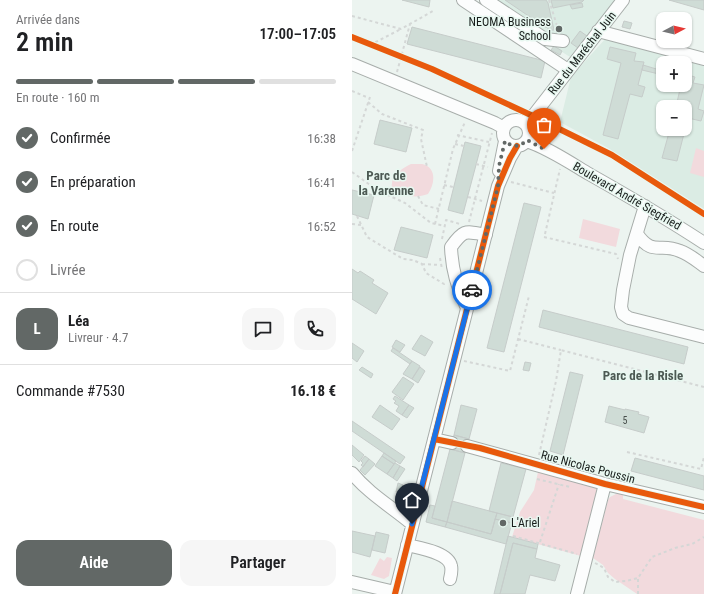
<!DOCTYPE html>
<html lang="fr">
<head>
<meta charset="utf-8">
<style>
	:root { --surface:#fff; --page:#f6f6f6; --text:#202124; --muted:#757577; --line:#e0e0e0; --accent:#626866 }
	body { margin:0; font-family:"Roboto Condensed",sans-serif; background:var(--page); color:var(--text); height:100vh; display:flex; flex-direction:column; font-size:15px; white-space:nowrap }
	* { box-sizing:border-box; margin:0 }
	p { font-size:13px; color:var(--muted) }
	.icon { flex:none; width:22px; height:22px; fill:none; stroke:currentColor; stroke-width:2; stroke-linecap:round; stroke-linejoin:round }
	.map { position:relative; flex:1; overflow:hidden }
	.details { display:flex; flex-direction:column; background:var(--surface); width:352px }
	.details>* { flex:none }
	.needle { width:26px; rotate:83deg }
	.controls { position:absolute; left:304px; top:12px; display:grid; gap:8px }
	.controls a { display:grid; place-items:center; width:36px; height:36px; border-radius:8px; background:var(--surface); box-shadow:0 1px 3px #0004; font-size:20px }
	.pin { position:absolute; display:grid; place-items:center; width:34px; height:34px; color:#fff; margin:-41px -17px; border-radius:50% 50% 50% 0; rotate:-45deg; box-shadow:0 0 4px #0007 }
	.pin .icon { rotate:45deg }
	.courier { position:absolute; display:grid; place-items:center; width:40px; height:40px; margin:-20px; border:3px solid #1a73e8; border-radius:50%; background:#fff; color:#222; box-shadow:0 1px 5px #0007 }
	.overview em { font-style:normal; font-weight:600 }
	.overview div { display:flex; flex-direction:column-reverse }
	.overview { display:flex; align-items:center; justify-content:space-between; height:68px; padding:0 16px }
	h1 { font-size:26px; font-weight:600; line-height:30px }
	.bar { display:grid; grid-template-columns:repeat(4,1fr); gap:6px 4px; align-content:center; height:48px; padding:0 16px }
	.bar i { height:5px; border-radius:3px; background:var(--line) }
	.bar .active { background:var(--accent) }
	.bar p { grid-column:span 4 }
	.line { display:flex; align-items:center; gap:10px; padding:0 16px; border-top:1px solid var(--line) }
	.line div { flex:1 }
	.round { display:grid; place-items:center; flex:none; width:42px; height:42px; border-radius:12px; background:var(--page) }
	ol { padding:0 16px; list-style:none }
	li { display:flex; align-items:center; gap:12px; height:44px }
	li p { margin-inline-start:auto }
	li .icon { padding:4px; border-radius:50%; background:var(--accent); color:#fff; stroke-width:4 }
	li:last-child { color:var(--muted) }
	li i { width:22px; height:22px; border:2px solid var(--line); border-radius:50% }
	.button { display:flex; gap:8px; margin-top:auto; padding:8px 16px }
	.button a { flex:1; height:46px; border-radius:12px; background:var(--accent); color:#fff; font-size:16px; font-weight:600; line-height:46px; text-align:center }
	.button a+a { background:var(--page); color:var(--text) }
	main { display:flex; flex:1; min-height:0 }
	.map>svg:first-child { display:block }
</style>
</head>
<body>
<main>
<section class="details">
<div class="overview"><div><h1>2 min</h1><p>Arrivée dans</p></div><em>17:00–17:05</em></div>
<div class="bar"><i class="active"></i><i class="active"></i><i class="active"></i><i></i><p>En route · 160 m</p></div>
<ol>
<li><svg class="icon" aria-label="check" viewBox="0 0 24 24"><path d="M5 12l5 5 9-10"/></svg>Confirmée<p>16:38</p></li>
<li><svg class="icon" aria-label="check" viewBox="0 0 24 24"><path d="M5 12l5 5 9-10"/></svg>En préparation<p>16:41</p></li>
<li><svg class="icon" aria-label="check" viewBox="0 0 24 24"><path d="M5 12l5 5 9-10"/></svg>En route<p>16:52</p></li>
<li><i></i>Livrée</li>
</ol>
<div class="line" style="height:72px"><b class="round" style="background:var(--accent);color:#fff">L</b><div><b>Léa</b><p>Livreur · 4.7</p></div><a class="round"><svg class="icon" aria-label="chat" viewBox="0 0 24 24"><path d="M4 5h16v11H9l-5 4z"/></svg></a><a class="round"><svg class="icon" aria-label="phone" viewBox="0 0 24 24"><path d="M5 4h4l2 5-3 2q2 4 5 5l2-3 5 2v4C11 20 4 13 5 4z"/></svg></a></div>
<div class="line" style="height:52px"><div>Commande #7530</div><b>16.18 €</b></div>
<div class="button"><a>Aide</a><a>Partager</a></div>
</section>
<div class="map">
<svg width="352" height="594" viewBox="0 0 352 594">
	<rect width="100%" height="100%" fill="#ecf4f0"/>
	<path fill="#dbece4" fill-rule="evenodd" d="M129,0h135l-46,57z
		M254,38l98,28v143l-96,-61 -48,-26 11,-45zM311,63h22v22h-22zM311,107h22v22h-22z"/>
	<path fill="#f2dadd" d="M344,148l8,3v26l-14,-4z
		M59,164c3,0 7,0 11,0 15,3 13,20 6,30 -13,5 -24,2 -36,-6 -2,-12 9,-19 19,-24z
		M231,219l37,10 -4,18 -37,-9z
		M186,472l60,16 -17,68 -69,-19 8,-25 14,-22z
		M266,493l5,1v5l81,21v74h-67l-22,-15 -7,-6 -5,-8 -10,-7 15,-58 2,-3z
		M35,557l5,1 -3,18 -5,3 -13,-4 9,-17 4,3z"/>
	<path fill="#cfdcd6" stroke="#c6ccca" d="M50,0h28l-1,7z
		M153,0h41l2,3 6,27h-3l-9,-5 -1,1 -6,-4 1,-1z
		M199,0h33l-2,2 -29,6z
		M317,0h35v10z
		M230,3l1,4 -11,2 -2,-4z
		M272,21l8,2 -2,6 -8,-2z
		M60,27l133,34 -4,17 -134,-34z
		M228,31l7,5 -9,12 -7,-5z
		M202,46l8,5 -2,4 -9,-5z
		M258,47l26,6 -2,8 10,1 -6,23 7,2 -3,10 -12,-3 -12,45 -15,-4 18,-72 -14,-4z
		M291,65l20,6v4l-21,-5z
		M333,74l10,3 -2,6 11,2 -6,24 6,2 -3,10 -13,-3 -11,43 -15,-3 8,-29h15v-22h-9l4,-18 -14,-4h19z
		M28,120l32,8 -6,24 -32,-8z
		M113,142l16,4 -18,68 -15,-4z
		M0,190l22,5 -6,24 -16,-5z
		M172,203l17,4 -37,145 -17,-4z
		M49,227l32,8 -6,23 -33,-8z
		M0,269l6,4 2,-2 14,9 -2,3 16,10 -12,21 -24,-15z
		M191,310l145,37 -4,17 -145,-37z
		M69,335l12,7 -8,14 -13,-7z
		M44,340l9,5 -5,7 -8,-5z
		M0,343l12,8 -7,11 -5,-4z
		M41,348l19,13 -2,3 -19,-13z
		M60,361l8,5 -8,13 -9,-5z
		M173,362l6,1 -2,8 -6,-1z
		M10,367l11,7 -2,4 -12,-8z
		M68,367l5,4 -7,12 -6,-4z
		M218,372l13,3 -20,80 -13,-4z
		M51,377l11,7 -11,16 -11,-8z
		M43,396l14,9 -7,10 -6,-4 3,-5 -5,-3 2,-2 -3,-2z
		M28,405l20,14 -8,11 -20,-13z
		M57,405l5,3 -7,10 -5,-3z
		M109,405l16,4 -8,30 -15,-4z
		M257,406l16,4v-1l14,3 -1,2 11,3 -5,16 -39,-11z
		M0,421l53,36 -5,7 -48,-33z
		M102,435l15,4 -4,14 -15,-4z
		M0,445l12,10 -5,7 -7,-7z
		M98,449l15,4 -18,69 -15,-4z
		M32,453l12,8 -2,3 -12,-8z
		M13,456l4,3 -6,8 -2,-2 2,-2 -2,-2z
		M30,456l12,8 -7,10 -12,-8z
		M283,458l69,18v14l-73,-19z
		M17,459l6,5 -10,11 -5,-5z
		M43,463l5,3 -7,12 -6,-4z
		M149,463l25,6 -13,48 -24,-6z
		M48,466l5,3 -8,12 -4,-3z
		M46,483l5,2 -2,8 -5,-1z
		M100,501l45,12 -6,21 -44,-12z
		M78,505l5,1 -3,12 15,4 -2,5 -19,-5z
		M145,513l16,4 -1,6 -17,-4z
		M143,519l17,4 -6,21 -61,-17 2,-5 44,12z
		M0,531l23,5 -5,21 -18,-5z
		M24,532l13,3 -4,18 -13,-3z
		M156,536l30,8 -1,5 -24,-6 -13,51h-6z
		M161,543l24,6 -2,9 25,7 -5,16 -25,-6 -5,19h-25z"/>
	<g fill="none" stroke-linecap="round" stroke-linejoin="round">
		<defs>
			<path id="minor" d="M111,0l105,70
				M134,0l59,39 18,2
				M246,31l106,28
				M0,64l143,59 9,5
				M151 133a13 13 0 1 1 26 0a13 13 0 1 1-26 0Z
				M172,123l9,-7 90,-116
				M175,141c21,7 42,21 62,33 39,22 77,44 115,69
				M147,171l6,-30
				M293,206l-15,49 -7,35 -2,17 2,7 6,4 75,19
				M285,234c16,23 23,8 43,17 9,3 17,10 24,15
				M115,308c-10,-22 -15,-37 -16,-61 13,-18 14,-16 35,-12
				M82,439l18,4
				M115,446l138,38 99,23
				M0,473c17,21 40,34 60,51
				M55,545c12,3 41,7 44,21 1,4 0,9 -1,13
				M0,582l43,10
				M43,594l103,-408 12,-28 7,-12
				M225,594l28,-110"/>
		</defs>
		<use href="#minor" stroke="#a7adaa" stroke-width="14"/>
		<path stroke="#d4d7d6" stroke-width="2" stroke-dasharray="3 3" stroke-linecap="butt" d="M197,0l9,29
			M0,16l49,13 32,-18
			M18,45l31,-16
			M45,72l13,-48
			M0,91l17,7
			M16,102l14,12 41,16 -2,9 6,28
			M105,135l32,7
			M103,144l9,2
			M0,151l18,-54
			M124,164l12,3
			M0,172l25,18 28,13 26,20 14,3
			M159,182l43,11
			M92,185l9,2
			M30,193l10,-5
			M66,196l5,9 16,4
			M116,197l14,4
			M5,216l10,21 36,22 10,1 9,4 4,9 18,11 2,-1
			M117,222l23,-89
			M0,224l9,1
			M83,224l18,-75 12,-27
			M193,234l15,-65
			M192,237l72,17 2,5
			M90,239l4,-19 14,4
			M88,258l2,11
			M70,264l18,1
			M166,339l43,11
			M112,361l46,10 19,-75
			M275,452l74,17 3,-12
			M187,455l17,-74 5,-31 143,37
			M185,479l33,8
			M161,536l64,18
			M188,542l19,-58
			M243,563l9,5 4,9 7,5 11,-1 12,-3 14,-21 23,-9 17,-4 12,-7
			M286,594v-16"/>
		<use href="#minor" stroke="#fcfdfd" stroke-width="12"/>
		<defs>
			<path id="cycleway" d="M0,37l80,32 101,47 79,39 92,59
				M82,439l46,9 125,36 99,23
				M43,594l103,-408 12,-28 7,-12"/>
		</defs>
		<use href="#cycleway" stroke="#e8f8f1" stroke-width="8"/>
		<use href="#cycleway" stroke="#e8590c" stroke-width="6"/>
	</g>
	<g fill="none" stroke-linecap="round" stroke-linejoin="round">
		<path stroke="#626866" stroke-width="4" stroke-dasharray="0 7.2" d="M120,290l26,-104 1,-20 6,-25c8,7 15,6 22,-1l17,9"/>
		<path stroke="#1a73e8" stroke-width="5" d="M60,524l60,-234"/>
	</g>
	<g fill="#626866" stroke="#e8f8f1" stroke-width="1.5">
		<circle cx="207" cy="29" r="4"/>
		<circle cx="151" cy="523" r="4"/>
	</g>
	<g text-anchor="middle" stroke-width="3" stroke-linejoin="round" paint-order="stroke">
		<g font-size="10" fill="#474e4b">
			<text x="273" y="424">5</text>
		</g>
		<g font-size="12" fill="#181d1b" stroke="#e8f8f1" text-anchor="end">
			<text x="199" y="26">NEOMA Business<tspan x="199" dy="14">School</tspan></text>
			<text x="159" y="527" text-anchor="start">L'Ariel</text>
		</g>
		<g font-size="12" fill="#181d1b" stroke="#e8f8f1">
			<text transform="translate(230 53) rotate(-52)" y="4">Rue du Maréchal Juin</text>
			<text transform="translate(275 196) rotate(30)" y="4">Boulevard André Siegfried</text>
			<text transform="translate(236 467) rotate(15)" y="4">Rue Nicolas Poussin</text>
		</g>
		<g font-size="13" font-weight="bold" fill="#4c5953" stroke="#e8f8f1">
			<text x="34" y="180">Parc de<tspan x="34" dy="15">la Varenne</tspan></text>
			<text x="291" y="380">Parc de la Risle</text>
		</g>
	</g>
</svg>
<div class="controls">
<a><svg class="needle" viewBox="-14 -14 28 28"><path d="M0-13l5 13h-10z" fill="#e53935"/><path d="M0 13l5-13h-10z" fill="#757577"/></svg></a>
<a>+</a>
<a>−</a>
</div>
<div class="pin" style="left:192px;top:149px;background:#ea580c"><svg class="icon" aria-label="bag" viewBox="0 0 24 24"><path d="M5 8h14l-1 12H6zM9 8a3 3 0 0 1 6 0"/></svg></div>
<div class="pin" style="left:60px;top:524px;background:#1f2937"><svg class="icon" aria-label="home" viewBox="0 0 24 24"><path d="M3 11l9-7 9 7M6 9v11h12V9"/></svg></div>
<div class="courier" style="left:120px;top:290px"><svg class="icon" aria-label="car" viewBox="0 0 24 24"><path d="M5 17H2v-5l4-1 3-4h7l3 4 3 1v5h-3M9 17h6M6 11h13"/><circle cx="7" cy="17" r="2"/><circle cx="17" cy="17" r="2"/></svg></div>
</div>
</main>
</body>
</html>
